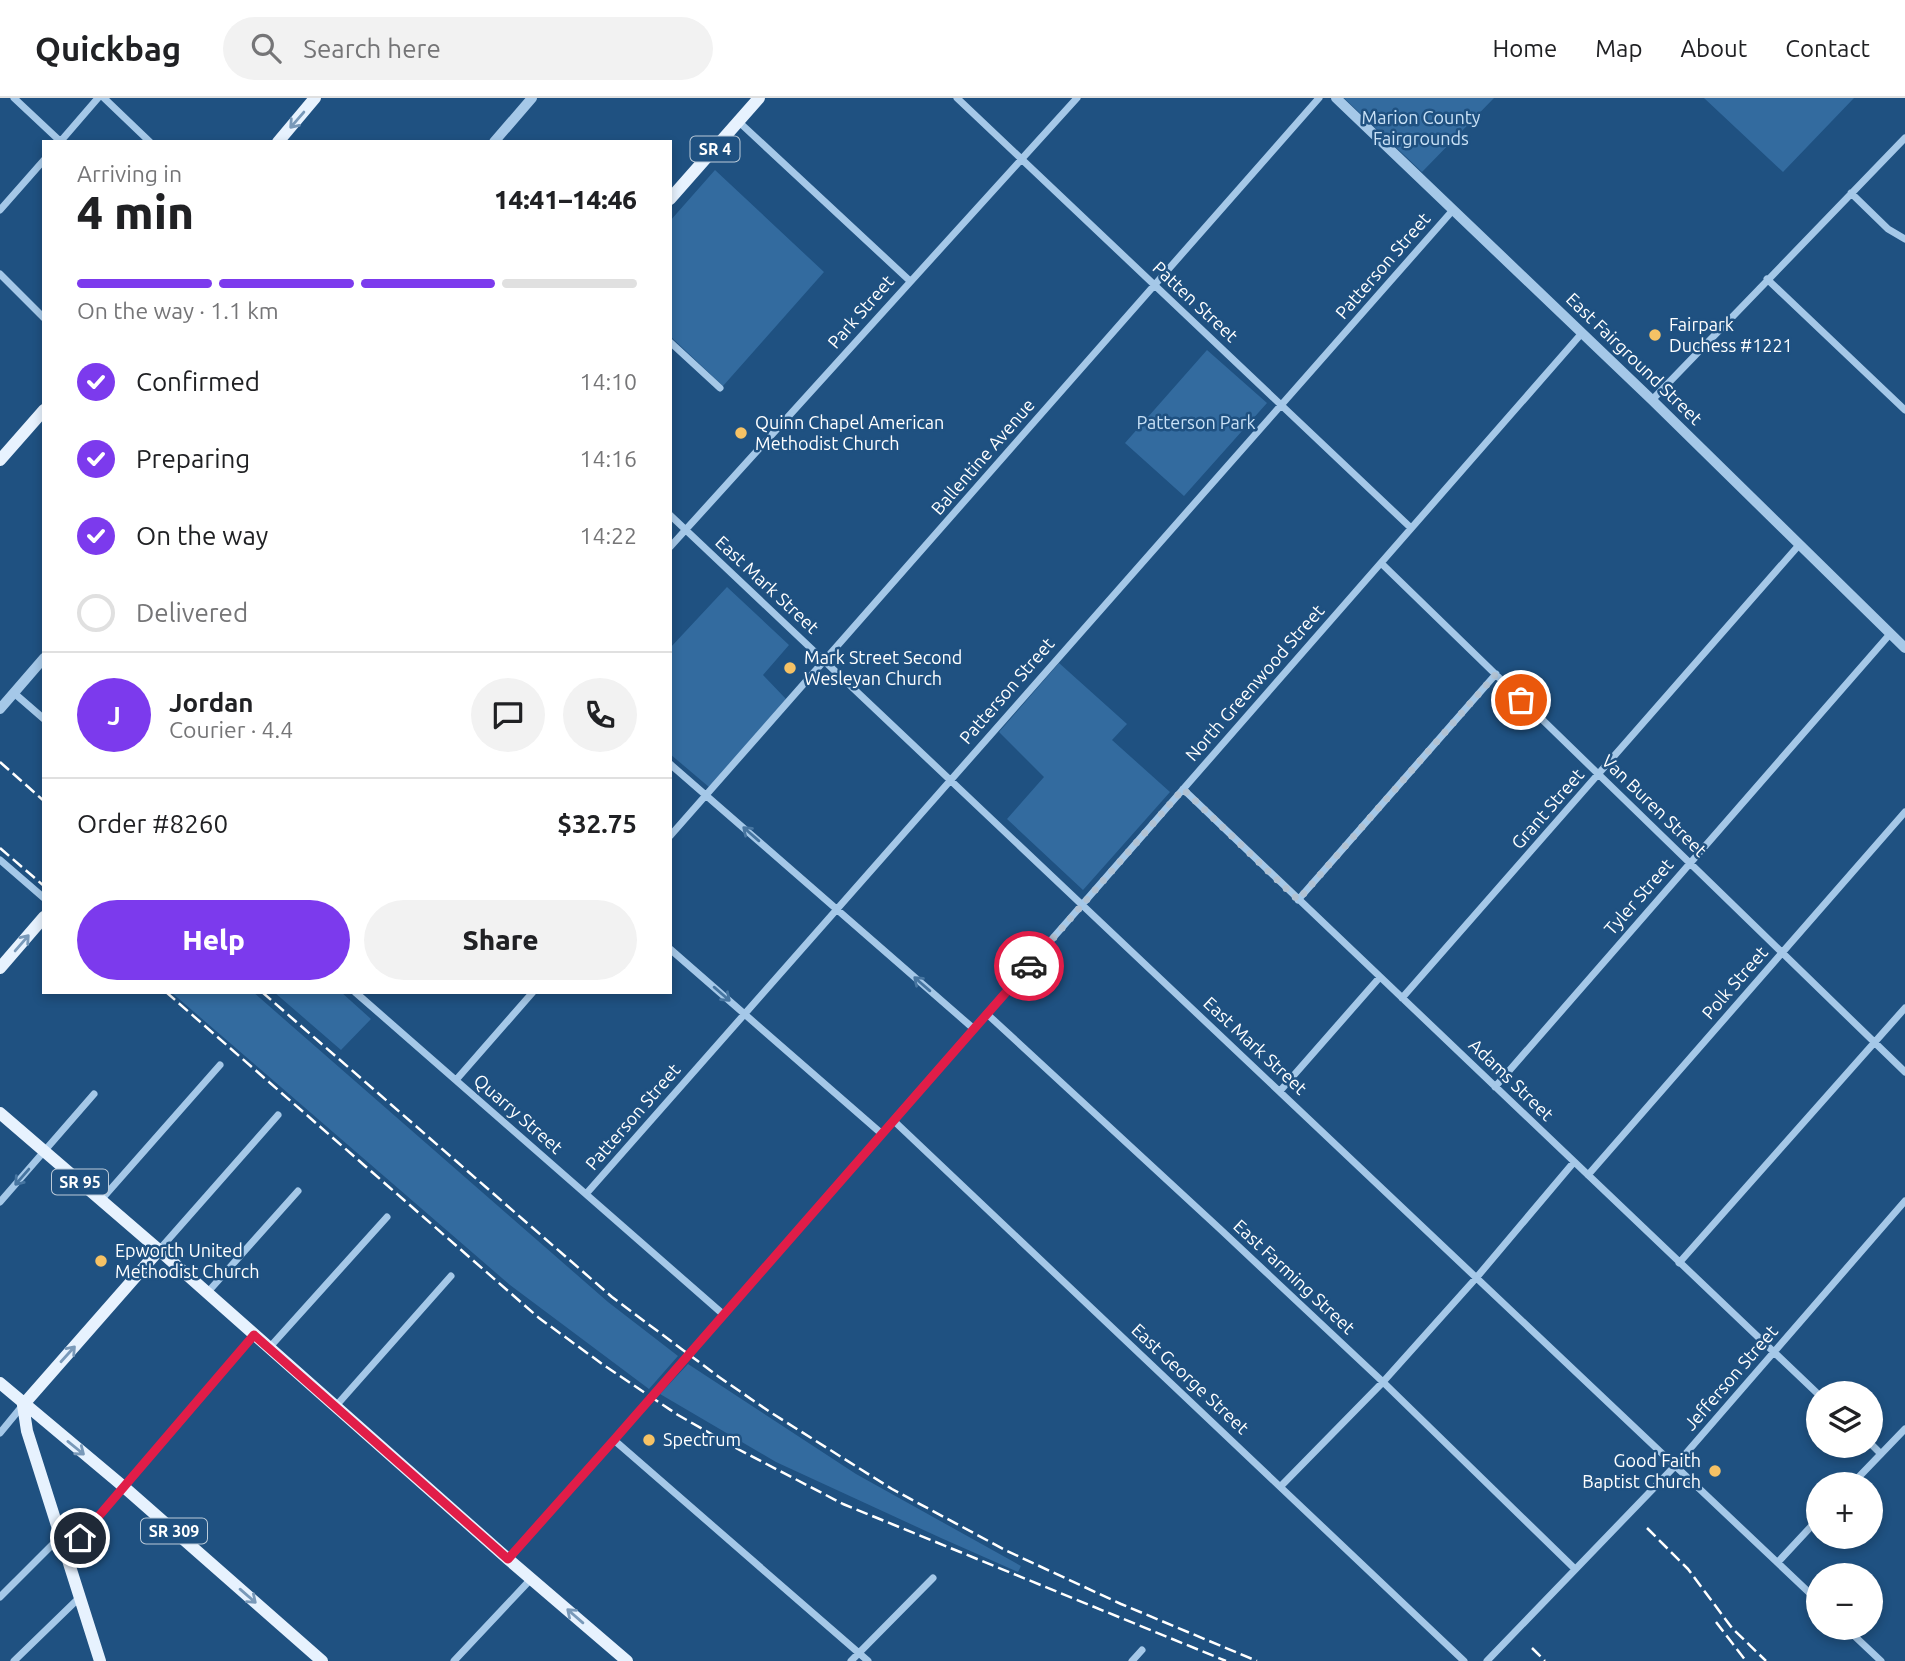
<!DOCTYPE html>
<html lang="en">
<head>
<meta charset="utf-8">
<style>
	:root { --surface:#fff; --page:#f2f2f2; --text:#202124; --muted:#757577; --line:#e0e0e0; --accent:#7c3aed }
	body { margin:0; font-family:Ubuntu,sans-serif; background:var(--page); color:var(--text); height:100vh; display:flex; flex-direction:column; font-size:26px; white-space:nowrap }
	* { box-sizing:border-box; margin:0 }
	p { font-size:23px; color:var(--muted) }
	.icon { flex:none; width:38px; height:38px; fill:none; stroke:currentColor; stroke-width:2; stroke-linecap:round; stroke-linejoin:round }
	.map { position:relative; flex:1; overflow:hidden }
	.side { position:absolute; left:42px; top:42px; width:630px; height:854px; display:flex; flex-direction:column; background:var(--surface); border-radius:0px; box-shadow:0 4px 10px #0003 }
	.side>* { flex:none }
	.controls { position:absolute; left:1806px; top:1283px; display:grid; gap:14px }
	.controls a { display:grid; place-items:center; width:77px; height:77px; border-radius:50%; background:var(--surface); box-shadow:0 4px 10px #0003; font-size:35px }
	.pin { position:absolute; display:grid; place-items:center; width:60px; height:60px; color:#fff; margin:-30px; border:4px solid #fff; border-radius:50%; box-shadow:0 2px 7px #0007 }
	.courier { position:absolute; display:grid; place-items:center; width:70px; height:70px; margin:-35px; border:5px solid #e11d48; border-radius:50%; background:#fff; color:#222; box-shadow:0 2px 9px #0007 }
	.overview em { font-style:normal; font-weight:800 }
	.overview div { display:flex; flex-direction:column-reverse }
	.overview { display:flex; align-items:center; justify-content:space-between; height:119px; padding:0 35px }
	h1 { font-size:46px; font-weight:800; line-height:52px }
	.bar { display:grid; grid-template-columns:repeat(4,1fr); gap:10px 7px; align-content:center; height:84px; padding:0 35px }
	.bar i { height:9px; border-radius:5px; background:var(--line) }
	.bar .current { background:var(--accent) }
	.bar p { grid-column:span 4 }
	.line { display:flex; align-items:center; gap:18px; padding:0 35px; border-top:2px solid var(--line) }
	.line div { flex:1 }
	.round { display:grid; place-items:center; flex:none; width:74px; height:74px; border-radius:37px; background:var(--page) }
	ol { padding:0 35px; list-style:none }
	li { display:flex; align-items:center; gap:21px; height:77px }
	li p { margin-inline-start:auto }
	li .icon { padding:7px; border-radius:50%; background:var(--accent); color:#fff; stroke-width:4 }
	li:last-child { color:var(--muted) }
	li i { width:38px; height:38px; border:4px solid var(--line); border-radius:50% }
	.action { display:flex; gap:14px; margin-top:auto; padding:14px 35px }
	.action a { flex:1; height:80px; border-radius:42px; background:var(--accent); color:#fff; font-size:28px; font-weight:800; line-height:80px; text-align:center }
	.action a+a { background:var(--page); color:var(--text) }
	header { display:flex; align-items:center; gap:42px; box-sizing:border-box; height:98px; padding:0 35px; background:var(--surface); border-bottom:2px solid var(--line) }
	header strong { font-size:33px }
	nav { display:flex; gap:38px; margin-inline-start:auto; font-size:24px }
	.search { width:490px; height:63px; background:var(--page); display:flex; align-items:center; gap:18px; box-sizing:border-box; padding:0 24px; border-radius:38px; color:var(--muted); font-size:26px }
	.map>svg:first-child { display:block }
</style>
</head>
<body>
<header>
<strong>Quickbag</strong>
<div class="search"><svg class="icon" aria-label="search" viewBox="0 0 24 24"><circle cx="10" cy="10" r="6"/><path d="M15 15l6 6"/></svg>Search here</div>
<nav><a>Home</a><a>Map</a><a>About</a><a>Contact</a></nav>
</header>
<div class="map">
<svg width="1905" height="1563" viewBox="0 0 1905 1563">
	<rect width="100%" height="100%" fill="#1f5181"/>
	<path fill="#336b9f" d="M1344,0h150l-72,74z
		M1704,0h150l-71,74z
		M715,72l109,102 -101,114 -53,-50v-115z
		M1207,252l60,53 -83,93 -59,-53z
		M727,489l62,58 -26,30 23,24 -77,88 -39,-33v-106z
		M1059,565l68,61 -15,16 58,52 -87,98 -76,-71 37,-42 -45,-45z
		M171,894h82l355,310 70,54 -29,33 -139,-104z
		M274,894h67l30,27 -30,31z
		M688,1266l168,110 165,92 -3,6 -77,-34 -165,-76 -116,-68z"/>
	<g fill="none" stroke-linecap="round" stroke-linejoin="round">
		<path stroke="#a5c8e8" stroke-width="7" d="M14,0l47,44
			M104,0l46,44
			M957,0l454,430
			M739,24l171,159
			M60,44l38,-44
			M1851,95l37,36 17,10
			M0,112l44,-50
			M0,176l44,44
			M1767,181l138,131
			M670,244l50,46
			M1652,302l253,-262
			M670,417l1148,1086
			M670,449l407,-449
			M1381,465l524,509
			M14,595l30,26
			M670,666l304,265
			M1183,691l635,605
			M670,738l649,-738
			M0,762l44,38
			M1298,802l198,-226
			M670,851l212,185
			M355,894l369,323
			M1402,900l397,-453
			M987,916l233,215 163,153 192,187
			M456,982l77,-88
			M1495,989l395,-453
			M1280,993l100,-114
			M894,1023l570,540
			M1588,1077l317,-363
			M586,1096l867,-984
			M101,1102l119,-135
			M0,1104l94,-108
			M159,1152l119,-135
			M1679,1165l226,-255
			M207,1195l91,-102
			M269,1250l118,-131
			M335,1309l116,-131
			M0,1335l23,-28
			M614,1342l254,221
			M1871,1346l10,10
			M1852,1386l53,-55
			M1281,1388l102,-104 94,-105 97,-115
			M66,1456l188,-219
			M508,1461l106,-119 968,-1107
			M1778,1464l40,-43
			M0,1499l60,-60
			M1846,1530l35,33
			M14,1563l66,-64
			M454,1563l77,-82
			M851,1563l82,-83
			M1132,1563l10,-11
			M1487,1563l188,-195 230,-265"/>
		<path stroke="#a5c8e8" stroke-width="10" d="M1336,0l316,302 253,248
			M494,44l38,-44
			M0,611l44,-51"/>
		<path stroke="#e7f2fe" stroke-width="12" d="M278,44l37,-44
			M670,101l89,-101
			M0,362l44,-50
			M0,870l44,-51
			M0,1015l159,137 349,309 119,102
			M0,1285l124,104 198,174
			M23,1307l4,26 73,230
			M23,1307l136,-155"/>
		<path stroke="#fff" stroke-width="2.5" stroke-dasharray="12 5" stroke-linecap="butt" d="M0,664l44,39
			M0,750l44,38
			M166,894l373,326 66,48 73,49 56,32 109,57 383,157
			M262,894l350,305 107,80 51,35 122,77 115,62 114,53 136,57
			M1647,1430l41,41 44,59 34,33
			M1716,1524l30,39
			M1532,1550l13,13"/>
	</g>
	<defs><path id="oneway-shaft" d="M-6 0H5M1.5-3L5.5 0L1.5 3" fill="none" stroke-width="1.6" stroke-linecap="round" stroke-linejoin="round" transform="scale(1.75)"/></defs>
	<g stroke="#7999b9">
		<use href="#oneway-shaft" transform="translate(297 22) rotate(131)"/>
		<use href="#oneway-shaft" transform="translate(22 845) rotate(-49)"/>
		<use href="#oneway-shaft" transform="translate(68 1256) rotate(-48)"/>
		<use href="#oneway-shaft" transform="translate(76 1350) rotate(39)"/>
		<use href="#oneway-shaft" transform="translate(248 1498) rotate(41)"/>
		<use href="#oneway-shaft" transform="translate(575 1518) rotate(-139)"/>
	</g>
	<g stroke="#4775a0">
		<use href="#oneway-shaft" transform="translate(751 736) rotate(-139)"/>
		<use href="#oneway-shaft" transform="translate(922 886) rotate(-139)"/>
		<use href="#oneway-shaft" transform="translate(722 896) rotate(41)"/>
		<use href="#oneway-shaft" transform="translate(22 1079) rotate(131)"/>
	</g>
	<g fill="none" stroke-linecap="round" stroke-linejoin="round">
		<path stroke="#b1c2d3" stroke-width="7" stroke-dasharray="0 12.6" d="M1029,868l154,-177 115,111 198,-226 25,26"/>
		<path stroke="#e11d48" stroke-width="9" d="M80,1440l174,-203 254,224 106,-119 415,-474"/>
	</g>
	<g fill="#f6c265" stroke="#1f5181" stroke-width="2.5">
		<circle cx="1655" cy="237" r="7"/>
		<circle cx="741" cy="335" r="7"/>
		<circle cx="790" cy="570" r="7"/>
		<circle cx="101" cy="1163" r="7"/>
		<circle cx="649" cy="1342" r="7"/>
		<circle cx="1715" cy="1373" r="7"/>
	</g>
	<g text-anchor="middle" stroke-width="5" stroke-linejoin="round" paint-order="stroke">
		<g fill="#1f5181" stroke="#bccbd9" stroke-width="2">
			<rect x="690.5" y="38.5" width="49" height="25" rx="5"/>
			<rect x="52" y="1071.5" width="56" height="25" rx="5"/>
			<rect x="141" y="1420.5" width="66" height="25" rx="5"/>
		</g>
		<g font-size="16" font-weight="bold" fill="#fff">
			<text x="715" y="57">SR 4</text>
			<text x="80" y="1090">SR 95</text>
			<text x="174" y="1439">SR 309</text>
		</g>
		<g font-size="18" fill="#c9e1f6" stroke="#1f5181">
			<text x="1421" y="26">Marion County<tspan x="1421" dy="21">Fairgrounds</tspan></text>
			<text x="1196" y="331">Patterson Park</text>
		</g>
		<g font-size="18" fill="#fff" stroke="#1f5181">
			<text transform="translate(1383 168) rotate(-49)" y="6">Patterson Street</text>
			<text transform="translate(1195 204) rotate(43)" y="6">Patten Street</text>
			<text transform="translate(861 214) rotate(-49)" y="6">Park Street</text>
			<text transform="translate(1634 261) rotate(44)" y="6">East Fairground Street</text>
			<text transform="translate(983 359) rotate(-49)" y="6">Ballentine Avenue</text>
			<text transform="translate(767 487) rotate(43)" y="6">East Mark Street</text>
			<text transform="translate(1255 585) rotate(-49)" y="6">North Greenwood Street</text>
			<text transform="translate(1007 593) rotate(-49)" y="6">Patterson Street</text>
			<text transform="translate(1654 708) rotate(44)" y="6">Van Buren Street</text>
			<text transform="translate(1548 711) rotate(-49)" y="6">Grant Street</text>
			<text transform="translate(1639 799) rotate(-49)" y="6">Tyler Street</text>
			<text transform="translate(1735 885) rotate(-49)" y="6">Polk Street</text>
			<text transform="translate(1255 948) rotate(43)" y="6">East Mark Street</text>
			<text transform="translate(1511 982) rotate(44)" y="6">Adams Street</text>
			<text transform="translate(518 1016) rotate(41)" y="6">Quarry Street</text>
			<text transform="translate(633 1019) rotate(-49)" y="6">Patterson Street</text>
			<text transform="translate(1294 1179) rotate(43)" y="6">East Farming Street</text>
			<text transform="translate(1731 1280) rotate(-49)" y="6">Jefferson Street</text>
			<text transform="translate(1190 1281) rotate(43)" y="6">East George Street</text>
		</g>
		<g font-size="18" fill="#fff" stroke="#1f5181" text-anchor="start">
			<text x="1669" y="233">Fairpark<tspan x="1669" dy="21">Duchess #1221</tspan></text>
			<text x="755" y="331">Quinn Chapel American<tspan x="755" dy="21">Methodist Church</tspan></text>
			<text x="804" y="566">Mark Street Second<tspan x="804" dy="21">Wesleyan Church</tspan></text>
			<text x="115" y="1159">Epworth United<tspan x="115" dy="21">Methodist Church</tspan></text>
			<text x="663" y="1348">Spectrum</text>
			<text x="1701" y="1369" text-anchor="end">Good Faith<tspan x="1701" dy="21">Baptist Church</tspan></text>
		</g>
	</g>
</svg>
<div class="controls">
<a><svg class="icon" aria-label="layers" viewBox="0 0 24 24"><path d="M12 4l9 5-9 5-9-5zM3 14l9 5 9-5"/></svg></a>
<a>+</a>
<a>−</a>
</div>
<div class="pin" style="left:1521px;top:602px;background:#ea580c"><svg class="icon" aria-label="bag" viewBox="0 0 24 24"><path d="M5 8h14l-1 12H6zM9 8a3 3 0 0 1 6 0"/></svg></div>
<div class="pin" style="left:80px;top:1440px;background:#1f2937"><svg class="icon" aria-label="home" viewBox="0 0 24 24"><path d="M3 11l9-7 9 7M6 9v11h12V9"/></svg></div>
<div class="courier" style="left:1029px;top:868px"><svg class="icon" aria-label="car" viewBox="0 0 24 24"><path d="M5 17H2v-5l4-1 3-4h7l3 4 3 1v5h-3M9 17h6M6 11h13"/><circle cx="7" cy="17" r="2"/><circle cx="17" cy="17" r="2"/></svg></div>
<section class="side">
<div class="overview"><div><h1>4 min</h1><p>Arriving in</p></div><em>14:41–14:46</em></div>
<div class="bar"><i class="current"></i><i class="current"></i><i class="current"></i><i></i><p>On the way · 1.1 km</p></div>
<ol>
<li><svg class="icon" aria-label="check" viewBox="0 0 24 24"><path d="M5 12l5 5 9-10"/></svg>Confirmed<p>14:10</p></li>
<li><svg class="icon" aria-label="check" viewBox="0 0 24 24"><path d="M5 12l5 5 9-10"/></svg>Preparing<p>14:16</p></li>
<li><svg class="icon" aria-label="check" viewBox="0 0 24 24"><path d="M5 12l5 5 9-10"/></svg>On the way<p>14:22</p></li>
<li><i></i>Delivered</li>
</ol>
<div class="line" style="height:126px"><b class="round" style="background:var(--accent);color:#fff">J</b><div><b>Jordan</b><p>Courier · 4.4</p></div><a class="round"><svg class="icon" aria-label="chat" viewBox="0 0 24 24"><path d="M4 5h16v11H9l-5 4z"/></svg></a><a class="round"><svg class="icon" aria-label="phone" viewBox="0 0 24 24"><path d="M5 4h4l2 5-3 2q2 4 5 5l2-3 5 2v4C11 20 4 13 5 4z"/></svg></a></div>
<div class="line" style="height:91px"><div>Order #8260</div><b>$32.75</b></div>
<div class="action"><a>Help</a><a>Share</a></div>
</section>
</div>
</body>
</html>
